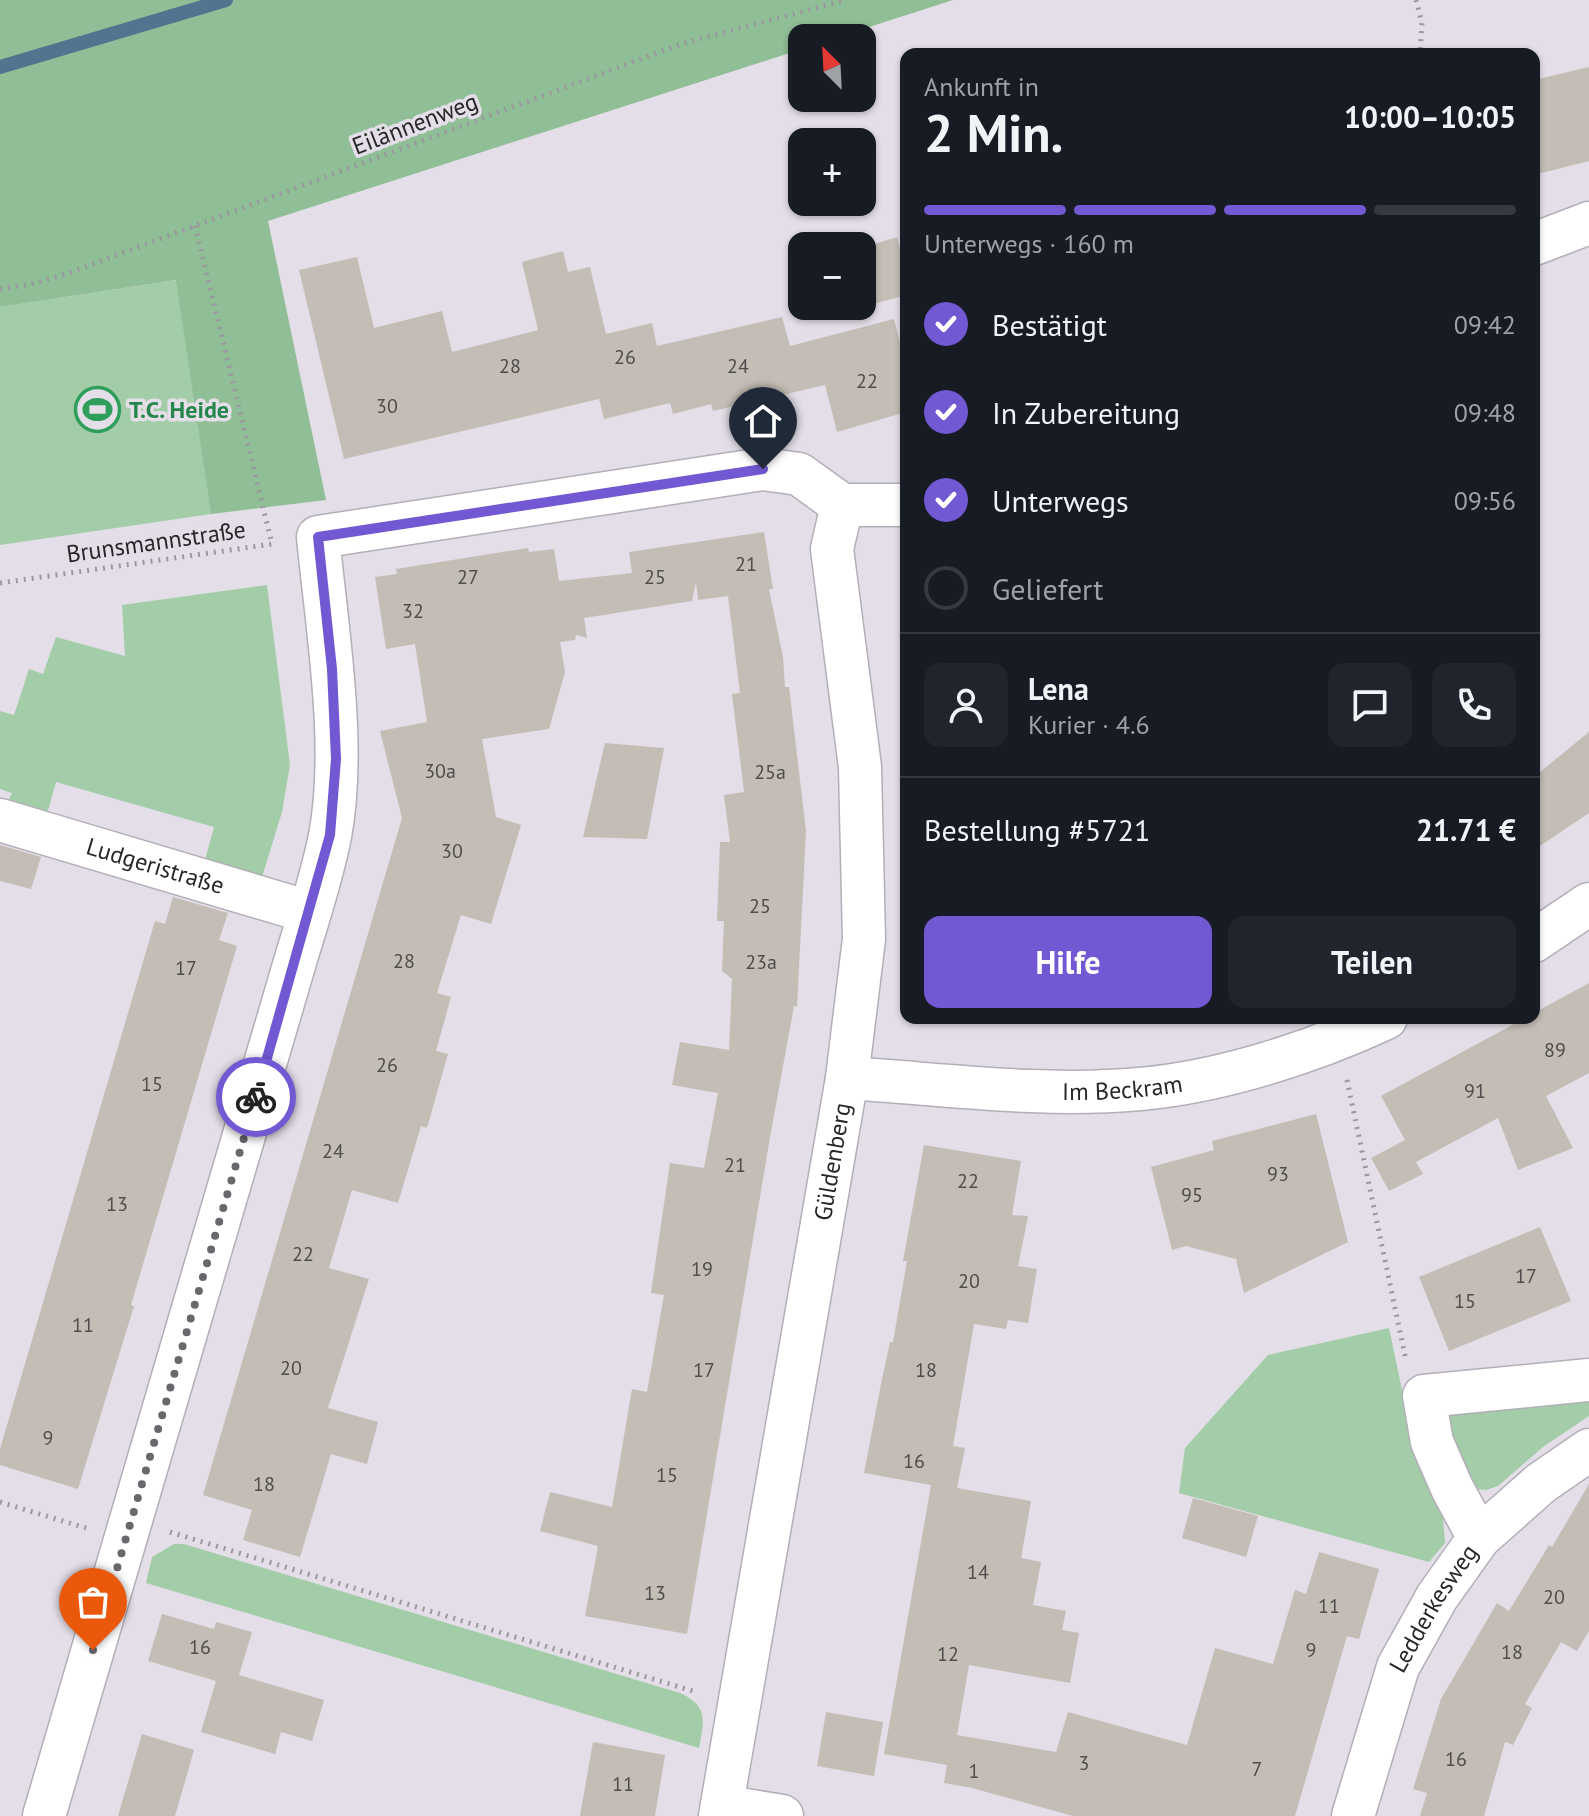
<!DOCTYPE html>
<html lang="de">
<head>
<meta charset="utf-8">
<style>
	:root { --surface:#171b24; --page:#20242c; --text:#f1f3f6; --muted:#9ea1a6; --line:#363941; --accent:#7259d3 }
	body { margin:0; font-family:"PT Sans",sans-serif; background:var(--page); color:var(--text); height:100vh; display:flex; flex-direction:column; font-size:30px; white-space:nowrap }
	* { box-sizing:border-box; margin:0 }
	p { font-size:26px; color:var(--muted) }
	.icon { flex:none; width:44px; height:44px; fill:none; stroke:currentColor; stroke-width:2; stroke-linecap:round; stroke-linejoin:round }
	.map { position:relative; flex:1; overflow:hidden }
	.side { position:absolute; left:900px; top:48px; width:640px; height:976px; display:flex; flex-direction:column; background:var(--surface); border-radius:16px; box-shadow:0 2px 6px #0004 }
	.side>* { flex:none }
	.needle { width:52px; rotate:336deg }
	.buttons { position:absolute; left:788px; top:24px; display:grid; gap:16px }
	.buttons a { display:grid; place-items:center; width:88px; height:88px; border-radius:16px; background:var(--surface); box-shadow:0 2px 6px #0004; font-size:40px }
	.pin { position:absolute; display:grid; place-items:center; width:68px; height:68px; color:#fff; margin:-82px -34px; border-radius:50% 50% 50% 0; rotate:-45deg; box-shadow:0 0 8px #0007 }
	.pin .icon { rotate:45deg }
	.courier { position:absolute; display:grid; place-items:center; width:80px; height:80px; margin:-40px; border:6px solid #7259d3; border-radius:50%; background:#fff; color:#222; box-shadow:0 2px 10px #0007 }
	.overview em { font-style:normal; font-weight:600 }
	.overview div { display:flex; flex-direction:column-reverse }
	.overview { display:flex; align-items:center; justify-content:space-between; height:136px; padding:0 24px }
	h1 { font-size:52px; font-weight:600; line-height:60px }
	.bar { display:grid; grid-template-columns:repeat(4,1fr); gap:12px 8px; align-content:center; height:96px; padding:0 24px }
	.bar i { height:10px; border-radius:6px; background:var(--line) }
	.bar .selected { background:var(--accent) }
	.bar p { grid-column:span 4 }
	.line { display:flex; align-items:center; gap:20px; padding:0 24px; border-top:2px solid var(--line) }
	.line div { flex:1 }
	.round { display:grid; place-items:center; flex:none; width:84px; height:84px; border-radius:16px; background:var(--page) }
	ol { padding:0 24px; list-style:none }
	li { display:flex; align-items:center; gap:24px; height:88px }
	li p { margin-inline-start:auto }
	li .icon { padding:8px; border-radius:50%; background:var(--accent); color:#fff; stroke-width:4 }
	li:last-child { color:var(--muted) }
	li i { width:44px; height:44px; border:4px solid var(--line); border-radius:50% }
	.action { display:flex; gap:16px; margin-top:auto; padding:16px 24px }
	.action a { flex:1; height:92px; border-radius:16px; background:var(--accent); color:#fff; font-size:32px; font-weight:600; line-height:92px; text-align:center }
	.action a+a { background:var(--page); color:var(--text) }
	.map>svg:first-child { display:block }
</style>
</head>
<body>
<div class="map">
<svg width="1589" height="1816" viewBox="0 0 1589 1816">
	<rect width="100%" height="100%" fill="#e3dee7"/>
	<path fill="#a2cda8" d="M177,280l34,234 -211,31v-238z
		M267,585l23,180 -8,47 -20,65 -57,-17 9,-33 -158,-45 -9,32 -40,-11 5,-10 -12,-4v-78l14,4 15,-46 14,5 13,-37 69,19 -3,-51z
		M1389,1328l25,119 28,58 3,38 -16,19 -250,-69 6,-45 83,-93z
		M1589,1393v23l-46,31 -45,39 -12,4 -12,-1 -29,-67 6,-9z
		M174,1544h10l496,149c29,13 24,29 19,55l-553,-165 6,-26z"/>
	<path fill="#90be96" d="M0,0h953l-118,38h-33v11l-534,172 58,279 -115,14 -35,-234 -176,27z"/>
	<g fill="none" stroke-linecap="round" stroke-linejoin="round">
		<path stroke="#53748e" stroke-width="14" d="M0,67l226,-67"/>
	</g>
	<path fill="#c4bdb5" d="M1589,67v94l-55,14v-95z
		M897,237l9,35v23l-36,10 -8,-31v-26z
		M563,251l5,21 22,-5 16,67 46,-11 5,23 125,-29 8,29 104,-27 12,46v47l-69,20 -12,-47 -112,26 -2,-7 -38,10 -3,-11 -66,16 -5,-20 -255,60 -45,-189 58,-13 17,71 68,-17 10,41 86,-22 -16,-68z
		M764,532l9,57h-4l14,68 2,30h4l17,144 -9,176 -3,-1 -25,137 -82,491 -102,-18 13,-70 -58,-15 10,-39 62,15 20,-118 15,3 17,-97 -13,-2 19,-130 34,5 14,-75 -46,-8 8,-43 49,8 3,-71 -10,-8 2,-50h-7l3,-79h10l-6,-47 20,-3 -12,-98 8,-1 -12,-97 -30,4 -2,-18 -4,19 -108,17 3,20 -11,-3 -1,5 -15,2 5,30 -16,57 -67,10 14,78 25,8 -30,99 -30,-9 -24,78 14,4 -15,54 12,3 -21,74 -6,-2 -23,77 -46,-13 -23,78 40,11 -41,129 50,14 -11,42 -36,-10 -31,103 -57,-17 9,-30 -49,-15 199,-677 -22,-87 47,-9 -12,-78 -29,5 -11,-72 22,-3 -1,-5 132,-21 1,4 25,-3 5,32 73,-8 -3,-21z
		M1589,732v81l-55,37v-73z
		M605,743l59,5 -17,91 -64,-2z
		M0,845l41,12 -10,32 -31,-8z
		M173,897l55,16 -9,27 18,6 -106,359 3,1 -56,183 -78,-24v-16l155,-528 10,3z
		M1589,983v90l-43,23 27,52 -55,22 -20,-52 -82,44 7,12 -34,17 -18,-33 34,-18 -24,-44 144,-78h9v-5z
		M1316,1114l32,128 -104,51 -8,-34 -50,-13 -14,4 -21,-83 63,-17 -2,-9z
		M924,1145l97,16 -9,54 16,1 -10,50 19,3 -9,54 -20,-3 -2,9 -32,-5 -21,122 12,2 -8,40 74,13 -10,57 20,4 -8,43 33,6 -4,19 17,3 -9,50 -101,-18 -12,70 99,17 12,-40 119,33 28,-97 58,16 22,-74 11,4 13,-42 60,17 -20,70 -12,-3 -52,180h-222l-101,-28 -28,-5 3,-18 -63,-11 47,-269 -67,-12 17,-89 9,-42h3l14,-81h-4z
		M1540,1227l31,74 -122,50 -30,-74z
		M1589,1484v147l-12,20 -16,-9 -36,62 7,4 -19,37 -8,-3 -21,74h-64l7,-23 -14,-4 28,-90 56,-96 12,8 40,-66 3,2z
		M1193,1498l65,18 -12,41 -64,-19z
		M162,1614l52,15 2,-7 36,10 -13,43 85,25 -12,41 -31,-9 -6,22 -74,-22 15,-51 -68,-20z
		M826,1712l57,10 -9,54 -57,-10z
		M142,1734l52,16 -19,66h-57z
		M593,1742l72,13 -10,61h-75z"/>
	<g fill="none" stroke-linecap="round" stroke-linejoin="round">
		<defs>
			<g id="minor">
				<path d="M1534,244l55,-21"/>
				<path id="s1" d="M0,820l309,92"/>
				<path d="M1534,941l55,-37"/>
				<path id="s2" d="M847,1078c96,6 196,20 293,11 81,-7 173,-37 246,-71"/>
				<path d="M1479,1538l-27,-50 -20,-46 -8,-46 165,-16"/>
				<path d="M722,1806l60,10"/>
				<path d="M44,1816l248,-844c13,-45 29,-90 38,-136 17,-90 -3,-207 -12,-299l445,-68 36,5 43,31h64"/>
				<path id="s3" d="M720,1816l127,-738 17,-139 -4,-172 -28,-218 10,-44"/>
				<path id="s4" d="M1353,1816l45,-149 39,-70 42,-59 62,-55 48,-33"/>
			</g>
		</defs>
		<use href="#minor" stroke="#b3aeb7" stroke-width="45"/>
		<path stroke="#9b979e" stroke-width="5" stroke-dasharray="2 6" stroke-linecap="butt" d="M1416,0l6,23 -2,31
			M195,226l77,318
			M0,289l31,-5 35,-10 615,-230 165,-44
			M0,583l272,-39
			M1347,1080l59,280
			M0,1502l86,26
			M170,1532l526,160"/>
		<use href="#minor" stroke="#fff" stroke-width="42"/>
	</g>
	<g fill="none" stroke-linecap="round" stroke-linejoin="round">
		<path stroke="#69666c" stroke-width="8" stroke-dasharray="0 14.4" d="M93,1650l163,-553"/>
		<path stroke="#7259d3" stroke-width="10" d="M256,1097l74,-262 6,-76 -4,-90 -14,-132 445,-68"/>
	</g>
	<defs>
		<symbol id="stadium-ring" viewBox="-11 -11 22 22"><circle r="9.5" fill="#e3dee7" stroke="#2e9e5b" stroke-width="1.5"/><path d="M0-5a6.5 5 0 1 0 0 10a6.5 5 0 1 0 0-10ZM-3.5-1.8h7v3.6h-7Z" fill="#2e9e5b"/></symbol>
	</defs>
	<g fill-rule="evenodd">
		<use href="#stadium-ring" x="72" y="384" width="51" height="51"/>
	</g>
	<g text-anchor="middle" stroke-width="7" stroke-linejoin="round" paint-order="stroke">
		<g font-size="20" fill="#4e4c4c">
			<text x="625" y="364">26</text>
			<text x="510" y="373">28</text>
			<text x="738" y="373">24</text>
			<text x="867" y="388">22</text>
			<text x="387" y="413">30</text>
			<text x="746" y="571">21</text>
			<text x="468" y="584">27</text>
			<text x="655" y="584">25</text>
			<text x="413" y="618">32</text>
			<text x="440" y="778">30a</text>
			<text x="770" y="779">25a</text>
			<text x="452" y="858">30</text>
			<text x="760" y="913">25</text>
			<text x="404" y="968">28</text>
			<text x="761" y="969">23a</text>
			<text x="186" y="975">17</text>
			<text x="1555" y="1057">89</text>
			<text x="387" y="1072">26</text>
			<text x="152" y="1091">15</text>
			<text x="1475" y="1098">91</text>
			<text x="333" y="1158">24</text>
			<text x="735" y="1172">21</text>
			<text x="1278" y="1181">93</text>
			<text x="968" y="1188">22</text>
			<text x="1192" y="1202">95</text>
			<text x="117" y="1211">13</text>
			<text x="303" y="1261">22</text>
			<text x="702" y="1276">19</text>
			<text x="1526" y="1283">17</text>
			<text x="969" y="1288">20</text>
			<text x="1465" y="1308">15</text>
			<text x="83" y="1332">11</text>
			<text x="291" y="1375">20</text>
			<text x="704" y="1377">17</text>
			<text x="926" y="1377">18</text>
			<text x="48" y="1445">9</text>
			<text x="914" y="1468">16</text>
			<text x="667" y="1482">15</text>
			<text x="264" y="1491">18</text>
			<text x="978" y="1579">14</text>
			<text x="655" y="1600">13</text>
			<text x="1554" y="1604">20</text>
			<text x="1329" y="1613">11</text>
			<text x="200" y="1654">16</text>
			<text x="1311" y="1657">9</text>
			<text x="1512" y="1659">18</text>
			<text x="948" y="1661">12</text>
			<text x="1456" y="1766">16</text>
			<text x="1084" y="1770">3</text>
			<text x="1257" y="1776">7</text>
			<text x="974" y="1778">1</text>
			<text x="623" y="1791">11</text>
		</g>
		<g font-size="24" fill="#272629" stroke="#e3dee7">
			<text transform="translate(415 124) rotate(-21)" y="8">Eilännenweg</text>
			<text transform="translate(156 542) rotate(-8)" y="8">Brunsmannstraße</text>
			<text dy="8" stroke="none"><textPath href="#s1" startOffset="162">Ludgeristraße</textPath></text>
			<text dy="8" stroke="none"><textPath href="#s2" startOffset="276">Im Beckram</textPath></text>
			<text dy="8" stroke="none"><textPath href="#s3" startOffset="664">Güldenberg</textPath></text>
			<text dy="8" stroke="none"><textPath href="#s4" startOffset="224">Ledderkesweg</textPath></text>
		</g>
		<g font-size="24" font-weight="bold" fill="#27864d" stroke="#e3dee7" text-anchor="start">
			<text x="129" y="418">T.C. Heide</text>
		</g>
	</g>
</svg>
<div class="buttons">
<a><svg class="needle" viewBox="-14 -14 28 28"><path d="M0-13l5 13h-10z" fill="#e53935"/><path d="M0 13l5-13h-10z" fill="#9ea1a6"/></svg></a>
<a>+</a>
<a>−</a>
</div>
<div class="pin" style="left:93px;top:1650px;background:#ea580c"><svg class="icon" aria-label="bag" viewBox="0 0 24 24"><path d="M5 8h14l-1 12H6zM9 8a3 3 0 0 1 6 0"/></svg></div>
<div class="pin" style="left:763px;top:469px;background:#1f2937"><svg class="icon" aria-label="home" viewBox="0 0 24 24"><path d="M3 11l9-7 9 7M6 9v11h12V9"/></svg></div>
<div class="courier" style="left:256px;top:1097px"><svg class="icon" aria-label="bike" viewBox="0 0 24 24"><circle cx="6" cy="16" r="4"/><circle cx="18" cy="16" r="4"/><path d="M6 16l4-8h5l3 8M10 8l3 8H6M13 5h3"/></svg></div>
<section class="side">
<div class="overview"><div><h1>2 Min.</h1><p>Ankunft in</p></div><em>10:00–10:05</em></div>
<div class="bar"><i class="selected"></i><i class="selected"></i><i class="selected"></i><i></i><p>Unterwegs · 160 m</p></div>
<ol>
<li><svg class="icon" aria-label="check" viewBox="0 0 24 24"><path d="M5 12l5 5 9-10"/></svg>Bestätigt<p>09:42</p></li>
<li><svg class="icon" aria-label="check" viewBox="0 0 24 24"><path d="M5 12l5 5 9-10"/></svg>In Zubereitung<p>09:48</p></li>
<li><svg class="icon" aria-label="check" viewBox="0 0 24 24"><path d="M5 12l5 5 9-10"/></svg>Unterwegs<p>09:56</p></li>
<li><i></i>Geliefert</li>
</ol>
<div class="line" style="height:144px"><a class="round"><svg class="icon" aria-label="person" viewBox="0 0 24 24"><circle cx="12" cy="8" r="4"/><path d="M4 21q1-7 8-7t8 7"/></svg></a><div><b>Lena</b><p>Kurier · 4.6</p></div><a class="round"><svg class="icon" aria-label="chat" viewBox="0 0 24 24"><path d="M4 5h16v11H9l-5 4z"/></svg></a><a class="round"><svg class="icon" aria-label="phone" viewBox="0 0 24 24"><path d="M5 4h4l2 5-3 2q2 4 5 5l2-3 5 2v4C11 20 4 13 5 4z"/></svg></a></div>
<div class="line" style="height:104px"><div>Bestellung #5721</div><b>21.71 €</b></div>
<div class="action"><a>Hilfe</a><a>Teilen</a></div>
</section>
</div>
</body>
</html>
